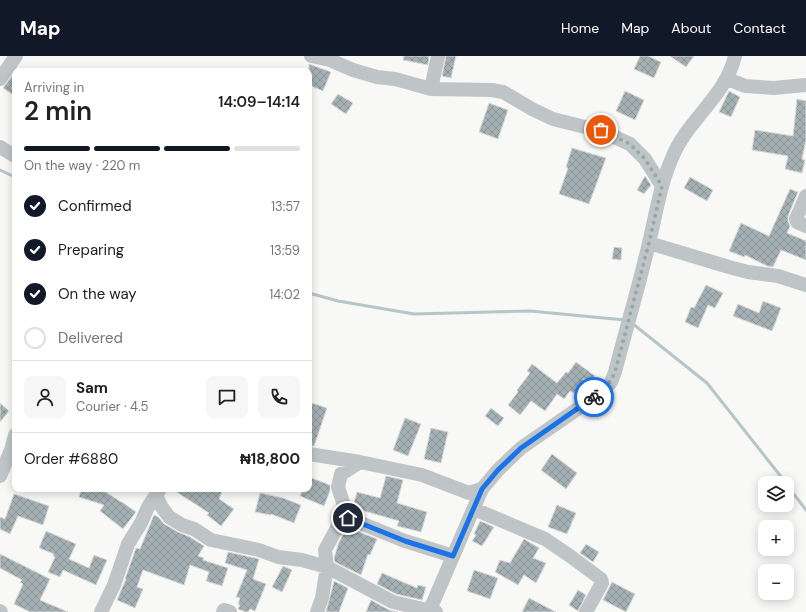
<!DOCTYPE html>
<html lang="en">
<head>
<meta charset="utf-8">
<style>
	:root { --surface:#fff; --page:#f6f6f6; --text:#202124; --muted:#757577; --line:#e0e0e0; --accent:#111827 }
	body { margin:0; font-family:"DM Sans",sans-serif; background:var(--page); color:var(--text); height:100vh; display:flex; flex-direction:column; font-size:15px; white-space:nowrap }
	* { box-sizing:border-box; margin:0 }
	p { font-size:13px; color:var(--muted) }
	.icon { flex:none; width:22px; height:22px; fill:none; stroke:currentColor; stroke-width:2; stroke-linecap:round; stroke-linejoin:round }
	.map { position:relative; flex:1; overflow:hidden }
	.panel { position:absolute; left:12px; top:12px; width:300px; height:424px; display:flex; flex-direction:column; background:var(--surface); border-radius:8px; box-shadow:0 2px 10px #0003 }
	.panel>* { flex:none }
	.buttons { position:absolute; left:758px; top:420px; display:grid; gap:8px }
	.buttons a { display:grid; place-items:center; width:36px; height:36px; border-radius:8px; background:var(--surface); box-shadow:0 2px 10px #0003; font-size:20px }
	.pin { position:absolute; display:grid; place-items:center; width:34px; height:34px; color:#fff; margin:-17px; border:2px solid #fff; border-radius:50%; box-shadow:0 1px 4px #0007 }
	.courier { position:absolute; display:grid; place-items:center; width:40px; height:40px; margin:-20px; border:3px solid #1a73e8; border-radius:50%; background:#fff; color:#222; box-shadow:0 1px 5px #0007 }
	.overview em { font-style:normal; font-weight:600 }
	.overview div { display:flex; flex-direction:column-reverse }
	.overview { display:flex; align-items:center; justify-content:space-between; height:68px; padding:0 12px }
	h1 { font-size:26px; font-weight:600; line-height:30px }
	.bar { display:grid; grid-template-columns:repeat(4,1fr); gap:6px 4px; align-content:center; height:48px; padding:0 12px }
	.bar i { height:5px; border-radius:3px; background:var(--line) }
	.bar .active { background:var(--accent) }
	.bar p { grid-column:span 4 }
	.line { display:flex; align-items:center; gap:10px; padding:0 12px; border-top:1px solid var(--line) }
	.line div { flex:1 }
	.round { display:grid; place-items:center; flex:none; width:42px; height:42px; border-radius:8px; background:var(--page) }
	ol { padding:0 12px; list-style:none }
	li { display:flex; align-items:center; gap:12px; height:44px }
	li p { margin-inline-start:auto }
	li .icon { padding:4px; border-radius:50%; background:var(--accent); color:#fff; stroke-width:4 }
	li:last-child { color:var(--muted) }
	li i { width:22px; height:22px; border:2px solid var(--line); border-radius:50% }
	header { display:flex; align-items:center; gap:24px; box-sizing:border-box; height:56px; padding:0 20px; background:var(--accent); color:#fff }
	header strong { font-size:19px }
	nav { display:flex; gap:22px; margin-inline-start:auto; font-size:14px }
	.map>svg:first-child { display:block }
</style>
</head>
<body>
<header>
<strong>Map</strong>
<nav><a>Home</a><a>Map</a><a>About</a><a>Contact</a></nav>
</header>
<div class="map">
<svg width="806" height="556" viewBox="0 0 806 556">
	<defs>
		<pattern id="building-cross-hatch" width="8" height="8" patternUnits="userSpaceOnUse"><rect width="8" height="8" fill="#a4b0b3"/><path d="M0 0l8 8M0 8l8-8" fill="none" stroke="#899497"/></pattern>
	</defs>
	<rect width="100%" height="100%" fill="#f8f8f6"/>
	<g fill="none" stroke-linecap="round" stroke-linejoin="round">
		<path stroke="#b6c5c7" stroke-width="3" d="M0,114l15,7
			M309,237l29,8 76,13 116,-3 95,9
			M633,268l74,59 79,100
			M787,429l19,25"/>
	</g>
	<path fill="url(#building-cross-hatch)" stroke="#dadad8" d="M404,0h25l-1,9 -25,-5z
		M446,0h10l-5,22 -9,-2z
		M640,0h8l13,6 -7,16 -20,-9z
		M670,0h24l-8,11z
		M309,8l22,8 -8,19 -14,-6z
		M15,16v24l-12,-8z
		M625,35l19,9 -9,20 -19,-9z
		M729,35l11,6 -9,20 -12,-5z
		M338,38l15,9 -7,11 -15,-10z
		M797,43l9,2v39l-4,19 3,1 -3,13 -17,-4 3,-13 -36,-6 3,-20 38,6z
		M489,47l19,7 -10,29 -19,-7z
		M572,92l34,10 -17,46 -30,-10 9,-26 -2,-1z
		M645,120l6,9 -7,9 -7,-4z
		M690,121l23,13 -6,11 -23,-13z
		M790,133l8,3 -10,24v5l2,5 -3,7 19,8v19l-25,-10 -8,17 -6,-1 -22,-11 -1,2 -15,-6 12,-28 28,13z
		M614,191l8,1 -1,12 -9,-1z
		M706,229l17,8 -8,15 -7,-3 -10,23 -13,-6 6,-15 3,1z
		M763,245l18,7 -9,23 -39,-15 5,-12 21,9z
		M576,306l19,14 -5,7 -6,-5 -10,15 -4,-2 -6,8 -7,-5 -12,17 -14,-10 -11,14 -12,-10 10,-13 -1,-2 13,-17 -3,-2 5,-7 25,19 9,-11 2,1z
		M309,346l18,6 -13,38h-5z
		M0,347l9,8 -9,11z
		M491,352l13,10 -6,8 -13,-10z
		M405,362l16,6 -13,32 -15,-6z
		M431,372l17,4 -7,31 -17,-4z
		M552,398l25,19 -11,16 -25,-19z
		M386,420l17,4 -6,23 30,9 -6,20 -24,-6 2,-5 -45,-13 -1,-2 4,-14 23,6z
		M309,421l21,8v6l-6,15 -24,-10 3,-7h6z
		M81,433h20l20,13h1l14,10 -13,17 -23,-18 4,-6 -25,-8z
		M172,433h51l-4,10 15,10 -13,17 -14,-11 2,-2z
		M260,437l23,5 18,7 -7,18 -23,-9v1l-16,-3z
		M14,438l35,12 -6,19 -25,-9 -8,18 -10,-5v-12l5,2z
		M557,449l19,8 -9,21 -19,-7z
		M154,459l4,2 6,7 14,8 12,5 14,9 -6,10 6,2 -1,2 25,8 -6,18 -16,-5 3,-9 -19,-7 -6,20 -41,-15 -6,17 6,2 -8,19 -18,-8 9,-21h-1l11,-31 4,1z
		M480,465l14,6 -12,19 -10,-5 4,-6 -2,-1z
		M349,472l28,11 -7,16 -2,-1 -7,21 -26,-13 -1,-4 5,-16 6,-10z
		M46,475l30,13 -7,15 20,9 5,-13 13,5 -11,25 -33,-15 -3,7 -12,-5 7,-15 -2,-1 1,-2 -15,-6z
		M524,483l15,9 -6,10 13,5 -10,20 -12,-8 -6,10 -23,-13 5,-12 10,3z
		M586,488l13,8 -6,10 -13,-9z
		M228,496l31,7 -6,20 13,5 -11,27 -5,-2 -2,3h-2l-8,-3 2,-4 -2,-1 2,-6 -4,-1 11,-27 -22,-7z
		M0,498l50,25 -10,21 28,12h-38l-16,-8 9,-20 -3,-2 2,-2 -22,-12z
		M283,510l9,4 -10,22 -10,-5z
		M474,514l24,8 -8,21 -23,-8z
		M382,517l35,15 1,-3 8,2 -4,13 -26,-6 -19,-10z
		M334,525l14,7 -9,24h-13z
		M612,526l23,12 -9,18 -23,-12z
		M578,534l8,5 -8,16 -9,-6z
		M529,542l27,14h-34z
		M371,544l18,10 9,2h-32z"/>
	<g fill="none" stroke-linecap="round" stroke-linejoin="round">
		<path stroke="#bfc5c7" stroke-width="14" d="M311,0l19,4 23,10 24,7 18,2 36,10 61,1 11,2 29,17 21,10 48,12 29,13 15,15 17,27
			M0,23l16,-23
			M728,23l17,7 29,2 32,-3
			M431,33l7,-33
			M0,91l15,9
			M806,140l-10,23 1,3 9,4
			M649,187l80,24 19,5 30,4 28,9
			M309,398l51,8 62,13 47,18 13,-4
			M360,406l-19,12 -3,13 10,31 57,23 48,15
			M0,420l11,-26 4,-15
			M156,439l5,11 8,11 13,8 12,4 17,11 48,10 19,7 24,3 25,7 66,35 43,10
			M474,453l71,30 25,17 31,23 1,4 -16,29
			M0,555l1,1
			M101,556l13,-27 14,-41 13,-21 7,-16 12,-18
			M223,556l1,-2 6,2
			M317,556l5,-14 5,-31 -2,-17 13,-24 10,-8
			M429,556l53,-123 16,-19 23,-22 81,-56 9,-10 4,-10c11,-43 24,-86 34,-129 7,-29 11,-58 23,-85 15,-38 54,-62 63,-102"/>
	</g>
	<g fill="none" stroke-linecap="round" stroke-linejoin="round">
		<path stroke="#98a5a9" stroke-width="4" stroke-dasharray="0 7.2" d="M594,341c10,-7 16,-14 21,-25l34,-129 13,-57 -17,-27 -15,-15 -29,-14"/>
		<path stroke="#1a73e8" stroke-width="5" d="M348,462l57,23 48,15 29,-67 16,-19 23,-22 73,-51"/>
	</g>
</svg>
<div class="buttons">
<a><svg class="icon" aria-label="layers" viewBox="0 0 24 24"><path d="M12 4l9 5-9 5-9-5zM3 14l9 5 9-5"/></svg></a>
<a>+</a>
<a>−</a>
</div>
<div class="pin" style="left:601px;top:74px;background:#ea580c"><svg class="icon" aria-label="bag" viewBox="0 0 24 24"><path d="M5 8h14l-1 12H6zM9 8a3 3 0 0 1 6 0"/></svg></div>
<div class="pin" style="left:348px;top:462px;background:#1f2937"><svg class="icon" aria-label="home" viewBox="0 0 24 24"><path d="M3 11l9-7 9 7M6 9v11h12V9"/></svg></div>
<div class="courier" style="left:594px;top:341px"><svg class="icon" aria-label="bike" viewBox="0 0 24 24"><circle cx="6" cy="16" r="4"/><circle cx="18" cy="16" r="4"/><path d="M6 16l4-8h5l3 8M10 8l3 8H6M13 5h3"/></svg></div>
<section class="panel">
<div class="overview"><div><h1>2 min</h1><p>Arriving in</p></div><em>14:09–14:14</em></div>
<div class="bar"><i class="active"></i><i class="active"></i><i class="active"></i><i></i><p>On the way · 220 m</p></div>
<ol>
<li><svg class="icon" aria-label="check" viewBox="0 0 24 24"><path d="M5 12l5 5 9-10"/></svg>Confirmed<p>13:57</p></li>
<li><svg class="icon" aria-label="check" viewBox="0 0 24 24"><path d="M5 12l5 5 9-10"/></svg>Preparing<p>13:59</p></li>
<li><svg class="icon" aria-label="check" viewBox="0 0 24 24"><path d="M5 12l5 5 9-10"/></svg>On the way<p>14:02</p></li>
<li><i></i>Delivered</li>
</ol>
<div class="line" style="height:72px"><a class="round"><svg class="icon" aria-label="person" viewBox="0 0 24 24"><circle cx="12" cy="8" r="4"/><path d="M4 21q1-7 8-7t8 7"/></svg></a><div><b>Sam</b><p>Courier · 4.5</p></div><a class="round"><svg class="icon" aria-label="chat" viewBox="0 0 24 24"><path d="M4 5h16v11H9l-5 4z"/></svg></a><a class="round"><svg class="icon" aria-label="phone" viewBox="0 0 24 24"><path d="M5 4h4l2 5-3 2q2 4 5 5l2-3 5 2v4C11 20 4 13 5 4z"/></svg></a></div>
<div class="line" style="height:52px"><div>Order #6880</div><b>₦18,800</b></div>
</section>
</div>
</body>
</html>
